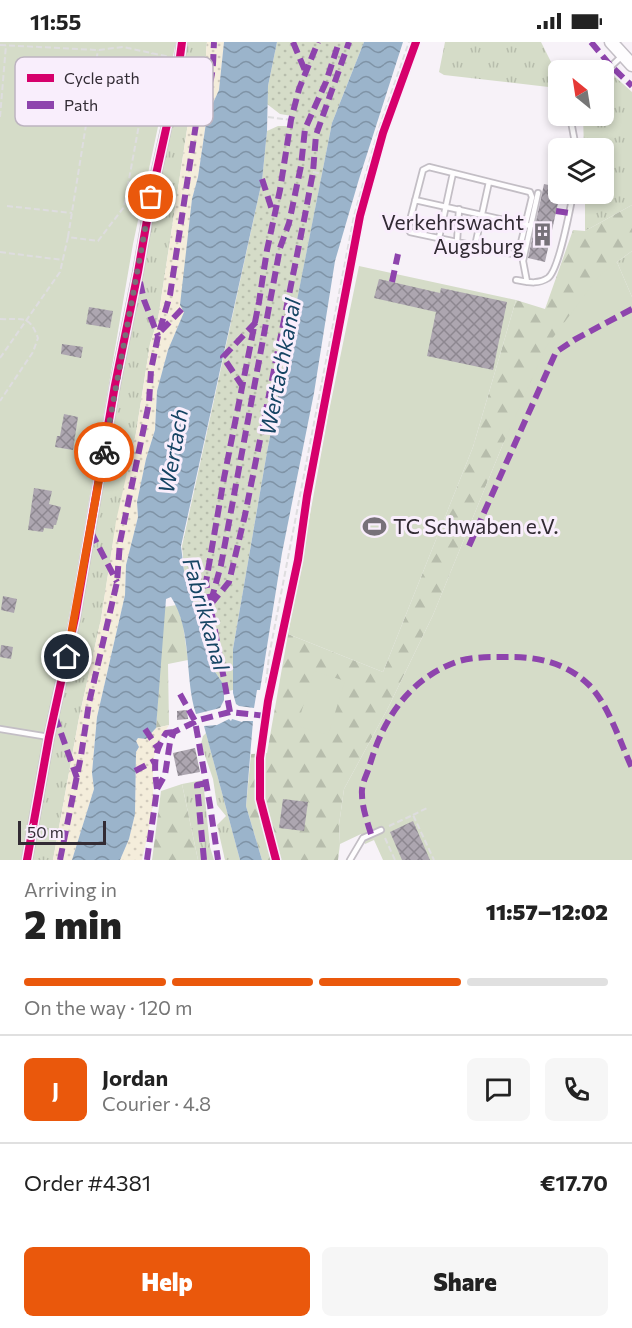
<!DOCTYPE html>
<html lang="en">
<head>
<meta charset="utf-8">
<style>
	:root { --surface:#fff; --page:#f6f6f6; --text:#222; --muted:#767676; --line:#e0e0e0; --accent:#ea580c }
	body { margin:0; font-family:Commissioner,sans-serif; background:var(--page); color:var(--text); height:100vh; display:flex; flex-direction:column; font-size:22px; white-space:nowrap }
	* { box-sizing:border-box; margin:0 }
	p { font-size:20px; color:var(--muted) }
	.icon { flex:none; width:33px; height:33px; fill:none; stroke:currentColor; stroke-width:2; stroke-linecap:round; stroke-linejoin:round }
	.map { position:relative; height:818px; overflow:hidden }
	.drawer { display:flex; flex-direction:column; background:var(--surface); flex:1 }
	.drawer>* { flex:none }
	.needle { width:39px; rotate:330deg }
	.tools { position:absolute; left:548px; top:18px; display:grid; gap:12px }
	.tools a { display:grid; place-items:center; width:66px; height:66px; border-radius:9px; background:var(--surface); box-shadow:0 3px 9px #0003; font-size:30px }
	.scale { position:absolute; left:18px; bottom:15px; width:88px; box-sizing:border-box; padding-left:6px; border:3px solid #322b34; border-top:0; font-size:16px; line-height:21px; white-space:nowrap; color:#322b34; -webkit-text-stroke:4px #f9eefc; paint-order:stroke }
	.pin { position:absolute; display:grid; place-items:center; width:51px; height:51px; color:#fff; margin:-26px; border:3px solid #fff; border-radius:50%; box-shadow:0 2px 6px #0007 }
	.courier { position:absolute; display:grid; place-items:center; width:60px; height:60px; margin:-30px; border:4px solid #ea580c; border-radius:50%; background:#fff; color:#222; box-shadow:0 2px 8px #0007 }
	.head em { font-style:normal; font-weight:800 }
	.head div { display:flex; flex-direction:column-reverse }
	.head { display:flex; align-items:center; justify-content:space-between; height:102px; padding:0 24px }
	h1 { font-size:39px; font-weight:800; line-height:45px }
	.bar { display:grid; grid-template-columns:repeat(4,1fr); gap:9px 6px; align-content:center; height:72px; padding:0 24px }
	.bar i { height:8px; border-radius:4px; background:var(--line) }
	.bar .active { background:var(--accent) }
	.bar p { grid-column:span 4 }
	.line { display:flex; align-items:center; gap:15px; padding:0 24px; border-top:2px solid var(--line) }
	.line div { flex:1 }
	.round { display:grid; place-items:center; flex:none; width:63px; height:63px; border-radius:9px; background:var(--page) }
	.primary-button { display:flex; gap:12px; margin-top:auto; padding:12px 24px }
	.primary-button a { flex:1; height:69px; border-radius:9px; background:var(--accent); color:#fff; font-size:24px; font-weight:800; line-height:69px; text-align:center }
	.primary-button a+a { background:var(--page); color:var(--text) }
	.status { display:flex; justify-content:space-between; align-items:center; height:42px; padding:0 30px; background:var(--surface); direction:ltr }
	.status svg { height:16px; fill:currentColor }
	.map>svg:first-child { display:block }
</style>
</head>
<body>
<div class="status"><b>11:55</b><svg viewBox="0 0 49 12"><path d="M0 12V9h3v3zM5 12V6h3v6zM10 12V3h3v9zM15 12V0h3v12zM26 1h20v11H26zM47 4h2v5h-2z"/></svg></div>
<div class="map">
<svg width="632" height="818" viewBox="0 0 632 818">
	<defs>
		<pattern id="grass-tufts" width="24" height="20" patternUnits="userSpaceOnUse" patternTransform="scale(1.5)"><rect width="24" height="20" fill="#d5dcc8"/><path d="M3 7l-1-3M5 7V3M7 7l1-3M15 17l-1-3M17 17v-4M19 17l1-3" fill="none" stroke="#b7bdac"/></pattern>
		<pattern id="forest-firs" width="22" height="20" patternUnits="userSpaceOnUse" patternTransform="scale(1.5)"><rect width="22" height="20" fill="#d5dcc8"/><path d="M5 1l3.5 6h-7zM16 11l3.5 6h-7z" fill="#b7bdac"/></pattern>
		<pattern id="sand-dots" width="8" height="8" patternUnits="userSpaceOnUse" patternTransform="scale(1.5)"><rect width="8" height="8" fill="#f4eddb"/><path d="M2 2h.1M6 6h.1" fill="none" stroke="#d2cbbd" stroke-width="1.8" stroke-linecap="round"/></pattern>
		<pattern id="park-dots" width="8" height="8" patternUnits="userSpaceOnUse" patternTransform="scale(1.5)"><rect width="8" height="8" fill="#d5dcc8"/><path d="M2 2h.1M6 6h.1" fill="none" stroke="#b7bdac" stroke-width="1.8" stroke-linecap="round"/></pattern>
		<pattern id="water-waves" width="16" height="10" patternUnits="userSpaceOnUse" patternTransform="scale(1.5)"><rect width="16" height="10" fill="#9bb4cb"/><path d="M0 5q4-4 8 0t8 0" fill="none" stroke="#7f93a6"/></pattern>
		<pattern id="building-cross-hatch" width="8" height="8" patternUnits="userSpaceOnUse" patternTransform="scale(1.5)"><rect width="8" height="8" fill="#ada6b0"/><path d="M0 0l8 8M0 8l8-8" fill="none" stroke="#8d8790"/></pattern>
	</defs>
	<rect width="100%" height="100%" fill="#f7f2f8"/>
	<path fill="url(#grass-tufts)" d="M187,0h20c-2,13 0,27 -3,39 -4,15 -12,27 -16,42l-30,196 -8,25 -14,89 -23,110 -12,76 -22,99 -26,142h-23l13,-72 35,-168 41,-233z
		M445,0h96l12,24 4,22 -113,-13 -5,-3z
		M613,33l19,17v113l-47,26v-37h18v-46h-19l-1,-32h20v-33z
		M632,209v46l-15,-35z
		M206,691l34,127h-15l-8,-35 9,-9 -9,-11 -4,-26 -12,-35 2,-8z
		M203,738l7,67 4,13h-16l-16,-76z"/>
	<path fill="url(#forest-firs)" d="M632,163v46l-15,11 -114,182 -70,171 -45,93 -44,81 -5,36 1,19 -2,16h-76l-16,-54 5,-52 16,-1 21,-119 95,38 90,-225 43,-147 29,9 28,-79 12,1z
		M177,563l6,20 5,35 -20,4 1,61 -13,3 8,-121z
		M182,742l16,76h-46l9,-69z"/>
	<path fill="url(#sand-dots)" d="M207,0h17l-5,48 -12,26 -9,61 -6,22 -8,113 -16,38 -11,41 -2,39 -9,29 -9,43 1,15 -12,48 -1,30 -28,122 -5,56 2,16 -22,71h-19l26,-142 22,-99 15,-98 20,-88 14,-89 8,-25 30,-196c4,-15 12,-27 16,-42 3,-12 1,-26 3,-39z
		M169,683c-21,32 -15,40 -16,75 -1,20 -7,41 -11,60h-22l9,-21 6,-25 1,-62 3,-5 -3,-6 2,-3h8l10,-10z"/>
	<path fill="url(#park-dots)" d="M277,0h87l-32,81 -35,178 -30,151 -34,197v41l-9,2v-7l-13,-19 -11,-46 -15,-41 -3,-33 80,-365 5,-50 11,-5h12l2,-10 -12,-2 -13,-10 1,-18z"/>
	<path fill="#d5dcc8" d="M0,0h176l-43,202 -63,367 -49,249h-21z
		M617,220l15,35v563h-249l-9,-20 -9,4 -4,-10 -21,10 -1,-19 5,-36 44,-81 45,-93 70,-171 43,-97 53,-71z
		M359,224l157,34 -43,147 -90,225 -95,-38 41,-223z
		M314,629l31,10 -17,54 -31,-9z"/>
	<path fill="url(#water-waves)" d="M224,0h53l-9,44 -1,45 -5,50 -81,365 4,33 15,41 11,46 13,19v15l-4,8 -24,6c-12,-37 -3,-83 -25,-117l-5,2 -10,129 -10,11 -8,-1 -2,3 3,6 -3,5 -1,62 -6,25 -9,21h-48l22,-71 -2,-16 5,-56 28,-122 1,-30 12,-48 -1,-15 9,-43 9,-29 2,-39 11,-41 16,-38 -4,-7 12,-106 6,-22 9,-61 12,-26z
		M364,0h39l-44,137 -24,82 -21,132 -32,160 -22,137h-3l-3,18 -15,-2 -3,-2 -3,-11v-44l34,-197 65,-329z
		M229,677l2,2 1,-2 10,3 1,-1h10l-7,85 16,54h-22l-36,-134 13,-1z"/>
	<path fill="url(#building-cross-hatch)" d="M544,142l14,3v7h2l-15,68 -17,-4z
		M379,237l61,14 1,-5 66,14 -14,68 -66,-14 9,-44 -62,-14z
		M89,265l24,4 -3,17 -24,-4z
		M62,302l21,3 -2,11 -20,-4z
		M64,372l14,3 -5,33 -18,-3 2,-11h3z
		M34,446l18,3 -3,13 12,3 -5,18h-2l-1,4 -9,-1 -1,4 -15,-2z
		M3,554l14,3 -3,14 -13,-3z
		M1,603l12,2 -2,12 -11,-2z
		M187,668l1,9 -11,1v-9z
		M195,706l5,24 -22,4 -5,-23z
		M283,757l25,3 -4,29 -25,-3z
		M413,779l17,39h-28l-12,-28z"/>
	<g fill="none" stroke-linecap="round" stroke-linejoin="round">
		<defs>
			<path id="service" d="M603,32l20,-19
				M570,74l6,32
				M429,125l101,25 2,5 -13,54 -6,3 -103,-22 -2,-4 15,-58z
				M415,158l116,26
				M439,196l14,-65
				M457,200l2,-33
				M475,204l14,-64
				M516,238c12,2 21,5 32,-2 11,-8 22,-69 25,-84
				M527,240l-4,-21 15,-68
				M0,687l49,8
				M350,818l13,-22 18,-8"/>
			<path id="minor" d="M27,818l22,-123 26,-119 40,-233 23,-113 13,-75 26,-118 5,-37"/>
			<path id="tertiary" d="M611,0l21,23"/>
		</defs>
		<use href="#service" stroke="#c3bec5" stroke-width="8"/>
		<use href="#minor" stroke="#c3bec5" stroke-width="12"/>
		<use href="#tertiary" stroke="#c3bec5" stroke-width="15"/>
		<path stroke="#dedddf" stroke-width="2" stroke-dasharray="6 3" stroke-linecap="butt" d="M0,3l98,5 25,-3 47,10
			M0,75l6,-72
			M268,75l23,3
			M313,130l9,2
			M7,164l65,7
			M68,195l30,-187
			M0,210l63,8
			M0,277c23,1 29,-5 38,19l-5,14 -33,49
			M0,316l60,-86 8,-35 30,4 26,-34 28,-154
			M268,659l-2,-17 3,-28 85,-440 24,-85 31,-89
			M413,773l16,-8
			M389,784l24,-11 21,45
			M385,796l10,22"/>
		<use href="#service" stroke="#fefdfe" stroke-width="4.5"/>
		<use href="#minor" stroke="#fefdfe" stroke-width="9"/>
		<use href="#tertiary" stroke="#fefdfe" stroke-width="12"/>
		<path stroke="#8e44ad" stroke-width="6" stroke-dasharray="12 6" stroke-linecap="butt" d="M293,0l13,31
			M591,0l20,24 21,20
			M262,137l11,34
			M556,169l14,2
			M140,240l4,18 14,36
			M392,240l6,-28
			M161,289l21,-22
			M243,345l-20,-30 33,-35
			M91,490l26,50
			M469,504l87,-194 18,-12 58,-31
			M211,559l10,-36 59,-317 9,-25 12,-57 4,-37 21,-47 13,-40
			M211,562l18,-22 16,-67 60,-300 8,-43 3,-37 33,-93
			M180,652l15,27 15,84 8,55
			M230,670l-24,-130 18,-104 35,-176 8,-52 13,-60 11,-70 8,-31 19,-47
			M55,674l22,62
			M145,687l12,18
			M135,729l19,-10
			M157,747c-3,-24 -4,-35 9,-56l8,-1
			M371,792c-4,-13 -9,-27 -9,-40 -1,-8 4,-18 7,-26 13,-48 40,-90 90,-107 14,-4 30,-4 45,-4 31,-1 61,5 84,27 20,19 32,58 44,84
			M60,818l21,-104 8,-53 28,-121 3,-40 29,-139 2,-33 7,-34 12,-41 26,-171c3,-14 9,-25 13,-38 5,-15 4,-29 5,-44
			M147,818l10,-71 8,-14 5,-33 4,-10 25,-12 31,-8 37,4
			M204,818l-7,-75 9,-2"/>
		<defs>
			<path id="cycleway" d="M27,818l22,-123 26,-119 40,-233 23,-113 13,-75 26,-118 5,-37
				M276,818l-16,-61v-41l8,-57 30,-141 9,-64 53,-280 23,-83 33,-91"/>
		</defs>
		<use href="#cycleway" stroke="#f9eefc" stroke-width="11"/>
		<use href="#cycleway" stroke="#d6006c" stroke-width="8"/>
	</g>
	<g fill="none" stroke-linecap="round" stroke-linejoin="round">
		<path stroke="#777179" stroke-width="6" stroke-dasharray="0 10.8" d="M104,410l47,-255"/>
		<path stroke="#ea580c" stroke-width="8" d="M67,615l37,-205"/>
	</g>
	<defs>
		<symbol id="building-bare" viewBox="-9 -9 18 18"><path d="M-4-6H4V6H1V3H-1V6H-4ZM-2.5-4.3h1.7v1.8h-1.7ZM.8-4.3h1.7v1.8H.8ZM-2.5-1h1.7V.8h-1.7ZM.8-1h1.7V.8H.8Z" fill="#777179" stroke="#f9eefc" stroke-width="2.5" paint-order="stroke"/></symbol>
		<symbol id="stadium-bare" viewBox="-9 -9 18 18"><path d="M0-5a6.5 5 0 1 0 0 10a6.5 5 0 1 0 0-10ZM-3.5-1.8h7v3.6h-7Z" fill="#777179" stroke="#f9eefc" stroke-width="2.5" paint-order="stroke"/></symbol>
	</defs>
	<g fill-rule="evenodd">
		<use href="#building-bare" x="526" y="176" width="33" height="33"/>
		<use href="#stadium-bare" x="358" y="468" width="33" height="33"/>
	</g>
	<g text-anchor="middle" stroke-width="6" stroke-linejoin="round" paint-order="stroke">
		<g font-size="21" fill="#322b34" stroke="#f9eefc" text-anchor="end">
			<text x="524" y="188">Verkehrswacht<tspan x="524" dy="24">Augsburg</tspan></text>
			<text x="393" y="492" text-anchor="start">TC Schwaben e.V.</text>
		</g>
		<g font-size="22" font-style="italic" fill="#154463" stroke="#f9eefc">
			<text transform="translate(280 325) rotate(-79)" y="8">Wertachkanal</text>
			<text transform="translate(173 409) rotate(-80)" y="8">Wertach</text>
			<text transform="translate(206 572) rotate(74)" y="8">Fabrikkanal</text>
		</g>
	</g>
	<rect x="15" y="15" width="198" height="69" rx="9" fill="#f9eefc" stroke="#bdb4c0" stroke-width="1.5"/>
	<rect x="27" y="32" width="27" height="8" fill="#d6006c"/>
	<rect x="27" y="59" width="27" height="8" fill="#8e44ad"/>
	<g font-size="16" fill="#322b34">
		<text x="64" y="42">Cycle path</text>
		<text x="64" y="69">Path</text>
	</g>
</svg>
<div class="tools">
<a><svg class="needle" viewBox="-14 -14 28 28"><path d="M0-13l5 13h-10z" fill="#e53935"/><path d="M0 13l5-13h-10z" fill="#767676"/></svg></a>
<a><svg class="icon" aria-label="layers" viewBox="0 0 24 24"><path d="M12 4l9 5-9 5-9-5zM3 14l9 5 9-5"/></svg></a>
</div>
<div class="scale">50 m</div>
<div class="pin" style="left:151px;top:155px;background:#ea580c"><svg class="icon" aria-label="bag" viewBox="0 0 24 24"><path d="M5 8h14l-1 12H6zM9 8a3 3 0 0 1 6 0"/></svg></div>
<div class="pin" style="left:67px;top:615px;background:#1f2937"><svg class="icon" aria-label="home" viewBox="0 0 24 24"><path d="M3 11l9-7 9 7M6 9v11h12V9"/></svg></div>
<div class="courier" style="left:104px;top:410px"><svg class="icon" aria-label="bike" viewBox="0 0 24 24"><circle cx="6" cy="16" r="4"/><circle cx="18" cy="16" r="4"/><path d="M6 16l4-8h5l3 8M10 8l3 8H6M13 5h3"/></svg></div>
</div>
<section class="drawer">
<div class="head"><div><h1>2 min</h1><p>Arriving in</p></div><em>11:57–12:02</em></div>
<div class="bar"><i class="active"></i><i class="active"></i><i class="active"></i><i></i><p>On the way · 120 m</p></div>
<div class="line" style="height:108px"><b class="round" style="background:var(--accent);color:#fff">J</b><div><b>Jordan</b><p>Courier · 4.8</p></div><a class="round"><svg class="icon" aria-label="chat" viewBox="0 0 24 24"><path d="M4 5h16v11H9l-5 4z"/></svg></a><a class="round"><svg class="icon" aria-label="phone" viewBox="0 0 24 24"><path d="M5 4h4l2 5-3 2q2 4 5 5l2-3 5 2v4C11 20 4 13 5 4z"/></svg></a></div>
<div class="line" style="height:78px"><div>Order #4381</div><b>€17.70</b></div>
<div class="primary-button"><a>Help</a><a>Share</a></div>
</section>
</body>
</html>
